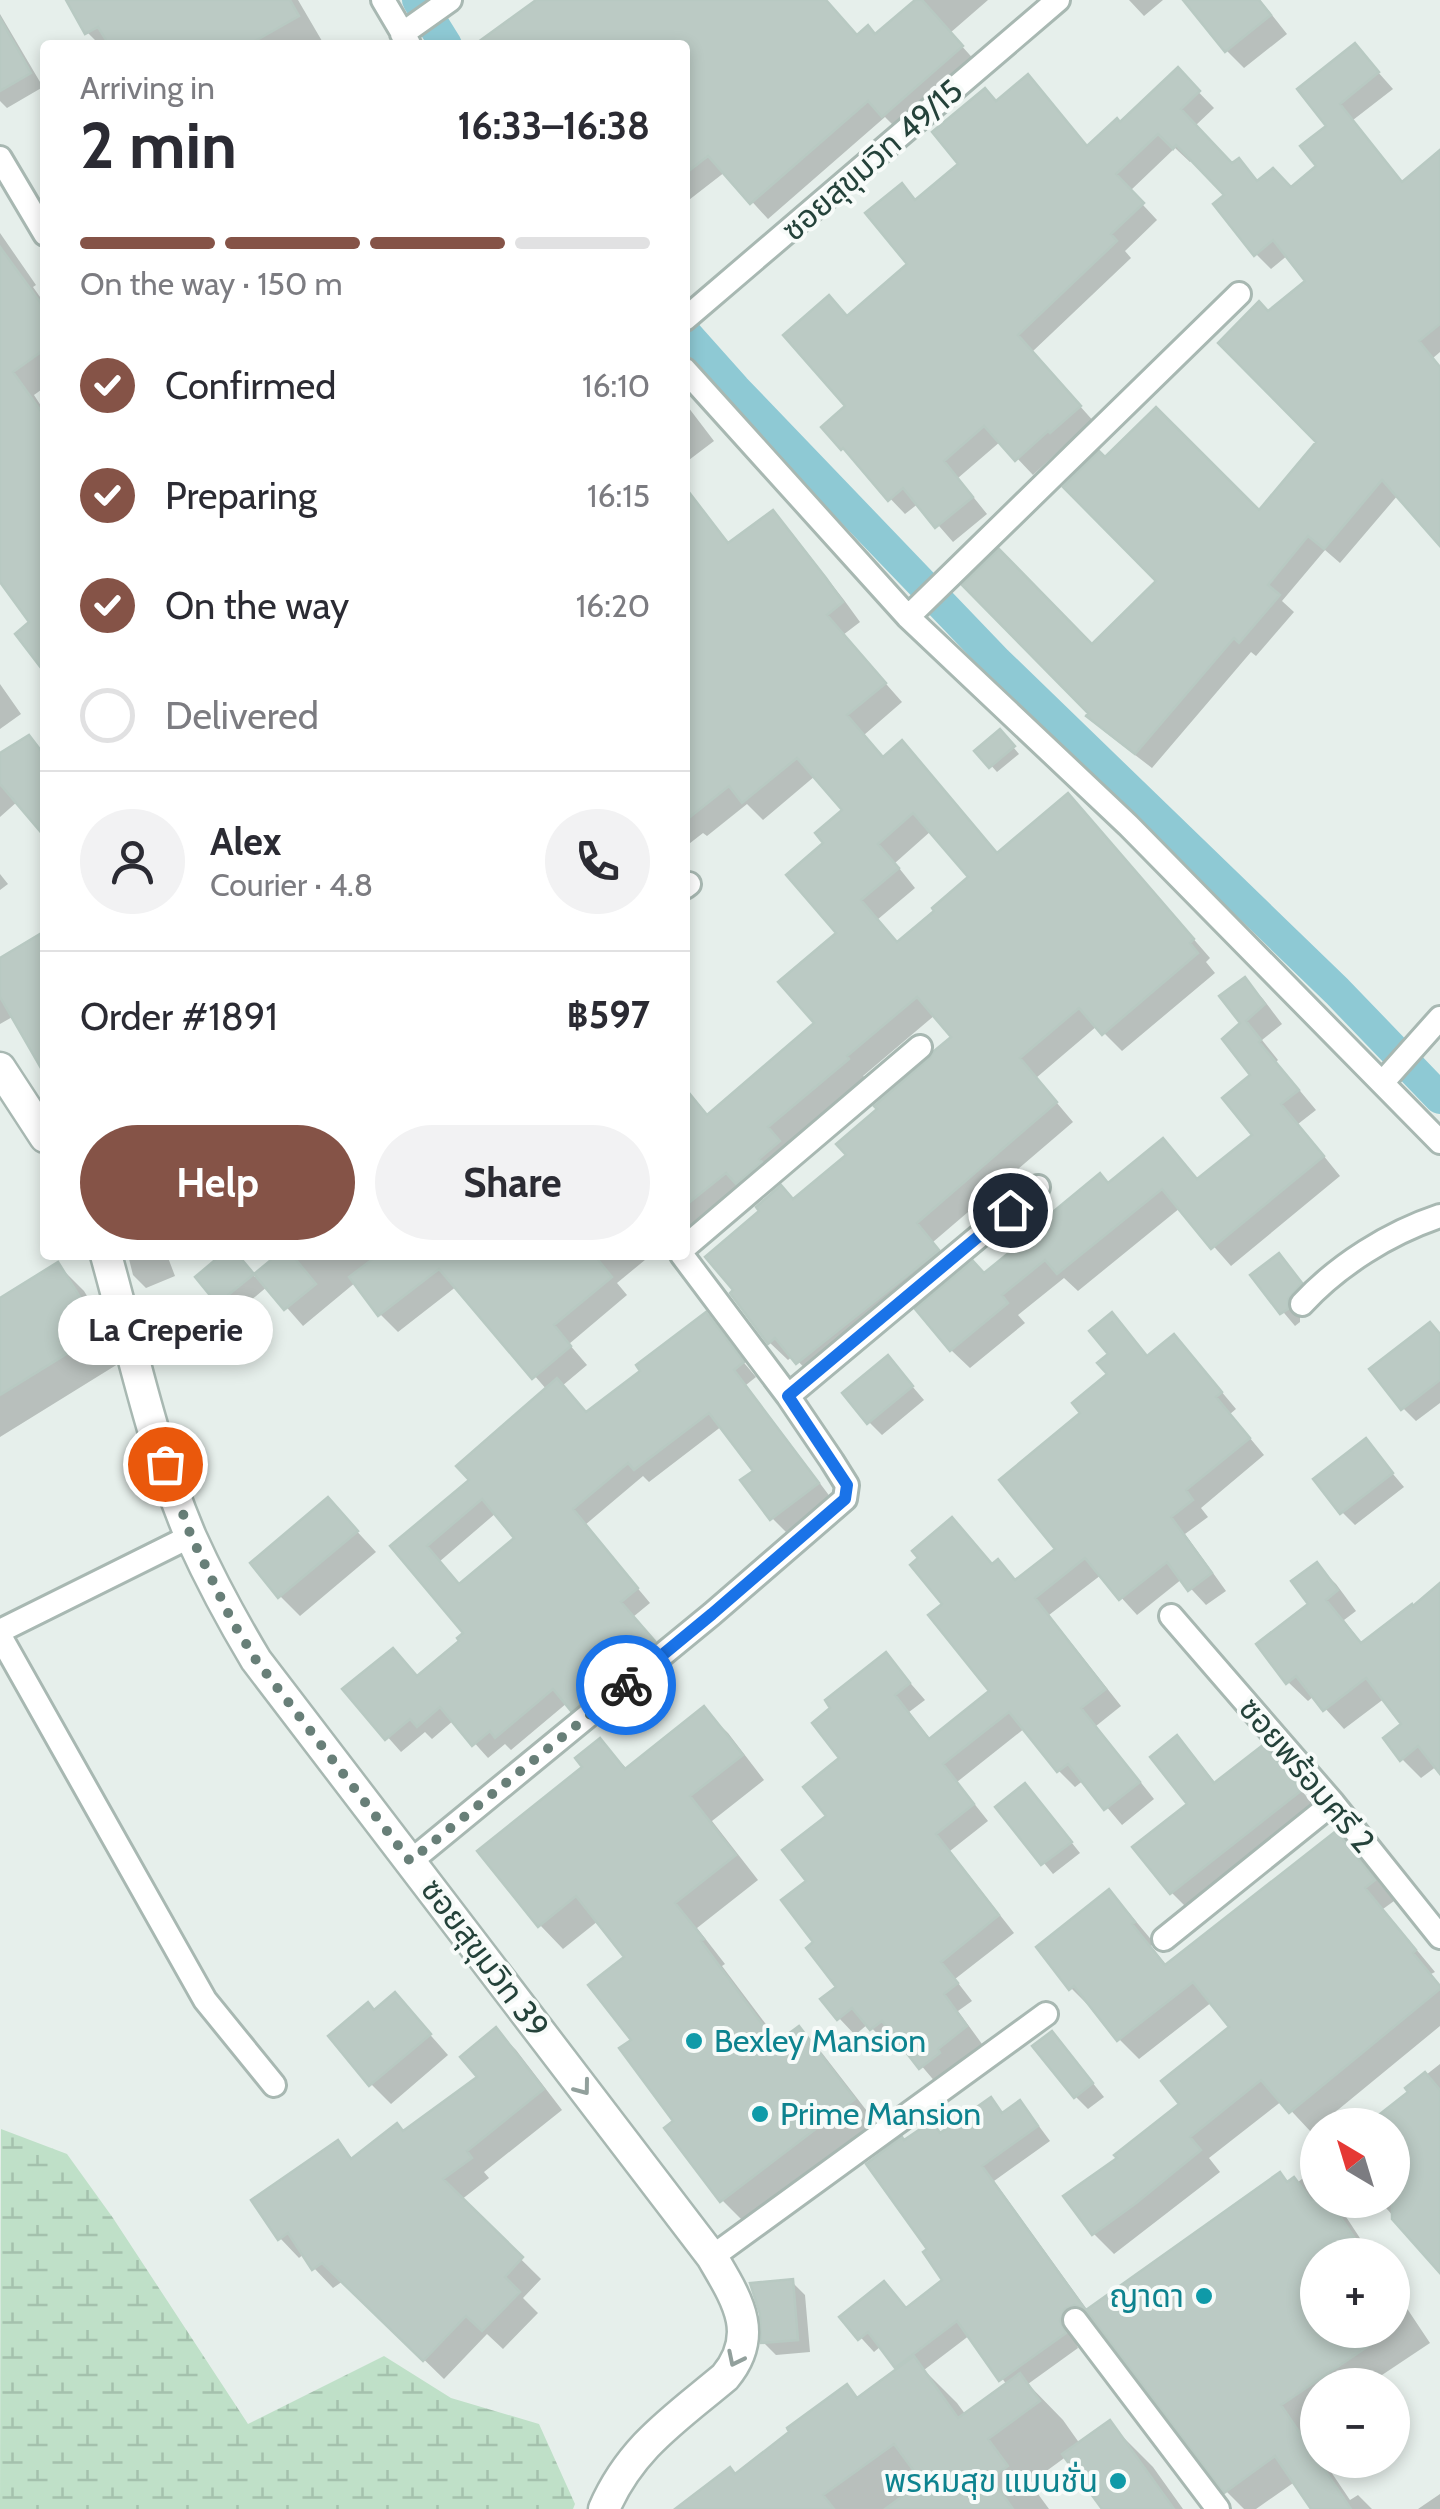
<!DOCTYPE html>
<html lang="en">
<head>
<meta charset="utf-8">
<style>
	:root { --surface:#fff; --page:#f2f2f3; --text:#2b2b33; --muted:#7c7c81; --line:#e1e1e2; --accent:#855347 }
	body { margin:0; font-family:Cabin,"Noto Sans Thai",sans-serif; background:var(--page); color:var(--text); height:100vh; display:flex; flex-direction:column; font-size:38px; white-space:nowrap }
	* { box-sizing:border-box; margin:0 }
	p { font-size:32px; color:var(--muted) }
	.icon { flex:none; width:55px; height:55px; fill:none; stroke:currentColor; stroke-width:2; stroke-linecap:round; stroke-linejoin:round }
	.map { position:relative; flex:1; overflow:hidden }
	.details { position:absolute; left:40px; top:40px; width:650px; height:1220px; display:flex; flex-direction:column; background:var(--surface); border-radius:10px; box-shadow:0 5px 15px #0003 }
	.details>* { flex:none }
	.needle { width:65px; rotate:322deg }
	.controls { position:absolute; left:1300px; top:2108px; display:grid; gap:20px }
	.controls a { display:grid; place-items:center; width:110px; height:110px; border-radius:50%; background:var(--surface); box-shadow:0 5px 15px #0003; font-size:50px }
	.pin { position:absolute; display:grid; place-items:center; width:85px; height:85px; color:#fff; margin:-42px; border:5px solid #fff; border-radius:50%; box-shadow:0 2px 10px #0007 }
	.courier { position:absolute; display:grid; place-items:center; width:100px; height:100px; margin:-50px; border:8px solid #1a73e8; border-radius:50%; background:#fff; color:#222; box-shadow:0 2px 12px #0007 }
	.bubble { position:absolute; height:70px; border-radius:35px; background:var(--surface); box-shadow:0 5px 15px #0003; font-size:32px; font-weight:700; line-height:70px; text-align:center }
	.summary em { font-style:normal; font-weight:700 }
	.summary div { display:flex; flex-direction:column-reverse }
	.summary { display:flex; align-items:center; justify-content:space-between; height:170px; padding:0 40px }
	h1 { font-size:65px; font-weight:700; line-height:75px }
	.bar { display:grid; grid-template-columns:repeat(4,1fr); gap:15px 10px; align-content:center; height:120px; padding:0 40px }
	.bar i { height:12px; border-radius:8px; background:var(--line) }
	.bar .on { background:var(--accent) }
	.bar p { grid-column:span 4 }
	.line { display:flex; align-items:center; gap:25px; padding:0 40px; border-top:2px solid var(--line) }
	.line div { flex:1 }
	.round { display:grid; place-items:center; flex:none; width:105px; height:105px; border-radius:52px; background:var(--page) }
	ol { padding:0 40px; list-style:none }
	li { display:flex; align-items:center; gap:30px; height:110px }
	li p { margin-inline-start:auto }
	li .icon { padding:10px; border-radius:50%; background:var(--accent); color:#fff; stroke-width:4 }
	li:last-child { color:var(--muted) }
	li i { width:55px; height:55px; border:5px solid var(--line); border-radius:50% }
	.cta { display:flex; gap:20px; margin-top:auto; padding:20px 40px }
	.cta a { flex:1; height:115px; border-radius:60px; background:var(--accent); color:#fff; font-size:40px; font-weight:700; line-height:115px; text-align:center }
	.cta a+a { background:var(--page); color:var(--text) }
	.map>svg:first-child { display:block }
</style>
</head>
<body>
<div class="map">
<svg width="1440" height="2509" viewBox="0 0 1440 2509">
	<defs>
		<pattern id="wetland-marsh" width="20" height="14" patternUnits="userSpaceOnUse" patternTransform="scale(2.5)"><rect width="20" height="14" fill="#bfe0c8"/><path d="M1 5h8M5 5V1M11 12h8M15 12V8" fill="none" stroke="#a4c1ad"/></pattern>
	</defs>
	<rect width="100%" height="100%" fill="#e6efeb"/>
	<path fill="url(#wetland-marsh)" d="M1,2129l66,25 46,64 135,206 136,-68 67,42 88,26 36,80 -2,5h-573z"/>
	<path fill="#0003" fill-rule="evenodd" d="M69,0h229l24,41 -7,4h-215l-13,-13z
		M540,0h283l35,37h18l41,-37h71l-38,33 28,31 -78,68 -15,-15 -117,102 -43,-47 -40,31v-158h-204z
		M1129,0h34l-19,16z
		M1186,0h74l27,34 -43,34 -17,-17z
		M0,14l43,73 -36,21 -7,-7z
		M1355,46l38,43 -40,31 50,64 37,-30v198l-7,6 7,9v175l-42,-47 -58,68 -15,-13 -43,51 12,11 -38,44 -5,-4 -99,116 -48,-37 -15,-15 4,-68 67,-67 -55,-120 154,53 61,-72 -52,-128 40,-33 -20,-26 -17,14 -15,-15 -28,-59 -35,-36 -3,3 -15,-14 -45,43 27,29 -32,31 6,7 -99,94 63,71 -27,24 -3,-2 -32,30 -32,-34 -43,37 29,36 -34,28 -34,-39 -14,11 -63,-66 6,-42v-88l62,-53 -9,-79 16,15 45,-37 35,-61 91,45 32,-23 58,-54 36,37 -19,18 38,40 6,-5 20,21 33,8 27,-24 10,-40z
		M0,233l36,52 -3,2 12,17v83l-11,8 11,17v256l-13,-46 -32,-44z
		M685,403l29,38 -29,22z
		M692,501l38,43 42,-31 19,19 53,68 16,22 -17,13 59,67 -38,33 20,24 36,3 79,93 87,-40 124,143 -4,4 9,11 -93,78 -25,-25 -61,52 37,44 -140,120 23,28 -139,111 -24,-25 -5,4 -19,-18 25,-140 55,-46 105,-119 -19,-22 -72,61 3,2 -81,69 11,14 -101,70 -10,-9v-134l24,28 109,-93 21,-90 -12,-90 18,-33 -30,-34 -52,44 -16,-16 -40,32 -4,-3 -18,14v-341zM931,831l41,47 -34,34 -40,33 -21,-25 38,-32 -20,-25z
		M0,684l21,30 -21,15z
		M1000,732l19,22 -22,18 -19,-21z
		M28,738l17,17v76l-27,-30 -18,16v-64z
		M0,874l8,10 -8,6z
		M45,934v136l-31,-54 -14,8v-63z
		M1245,980l18,19 19,25 -20,16 16,20 -2,2 40,48 -18,14 42,52 -109,90 -51,-58 -102,83 -14,-13 -46,37 7,8 -55,45 -19,-18 34,-74 124,-90 54,-45 36,40 57,-46 -2,-60 -11,-52z
		M128,1255h39l8,21 -29,12 -13,-13z
		M225,1255h11l19,22 26,-22h96l2,3 3,-3h269l-34,28 10,12 -58,49 18,21 -25,21 25,28 136,-76 33,39 -10,8 85,113 -45,34 -14,-14 -16,-47 -34,-45 -73,56 -6,-6 -58,49 65,78 -17,14 34,40 -81,66 -19,-20 -56,47 -6,-6 -17,14 -34,-38 -22,19 -7,-7 -24,20 -55,-62 72,-12 44,-37 4,-7 -73,-87 79,-66 75,-91 -90,-104 -59,46 -18,-18 -24,-32 -53,44 -35,-40 -36,30 -34,-39zM496,1513l22,25 -58,48 -21,-24z
		M1278,1256l35,41 -13,16v9l-5,4 -42,-50z
		M58,1265l26,26 42,68 -126,78v-136z
		M1112,1316l36,41 42,-3 46,55 -6,5 34,41 -63,53 7,9 -23,17 41,57 -20,14 -24,-26 -45,36 -36,-40 -52,40 72,91 -25,20 58,73 -32,26 -38,-45 -9,7 -16,-16 -34,-43 -68,54 31,39 -38,30 64,82 -59,46 17,22 -14,10 24,33 -30,23 3,3 -18,14 -40,-47 -9,8 -20,-21 -13,11 -16,-17v-31l-22,-44 -8,-62 20,-65 13,-58 44,-103 39,45 -16,12 22,28 61,-48 1,-126 24,16 42,-33 25,-136 26,-39z
		M1440,1335v68l-24,18 -13,-13z
		M900,1372l24,28 -42,35 -13,-13z
		M1366,1442l38,45 -49,38 -13,-13z
		M328,1500l48,52 -76,64 -20,-20z
		M1316,1565l20,19 20,27 -12,9 19,25 77,-59v184l-3,-4 -16,12 -19,-19 3,-35 -20,-26 -41,31 -30,-33 -6,5 -20,-19 23,-78z
		M704,1710l24,23 36,47 -52,41 46,59 -61,48 28,36 -3,2 58,77 19,-14 23,24 55,71 -131,100 -24,-24 -45,-78 -42,-82 -7,-82 -30,-37 -35,28 -23,-24 46,-157 14,-27 28,29z
		M1177,1739l17,17 22,28 64,-19 37,44 -128,101 -17,-17 18,-88z
		M1035,1797l45,56 -27,21 -55,-67z
		M1336,1834l20,20 38,47 -11,8 52,63 -4,2 9,11v41l-129,106 -29,-31 -73,57 11,14 -106,82 -20,-20 26,-75 63,-55 49,-76 -20,-26 -73,57 -20,-20 -25,-32 -3,1 -20,-20 38,-96 20,21 25,30 -3,3 16,20z
		M395,1995l53,60 -57,49 -20,-20 4,-72z
		M496,2030l20,20 46,60 -78,62 5,6 -28,22 80,79 -18,19 15,15 -35,36 -16,-15 -43,45 -101,-98 -10,7 -19,-20 -10,-14 -5,4 -19,-20 58,-94 16,16 50,-26 76,-57z
		M1064,2047l40,50 -16,12 -12,-12z
		M1440,2064v205l-61,-69h13v-75h-21l41,-32 -4,-4z
		M990,2101l14,13 16,-10 13,14 17,23 -56,40 94,130 201,-127 8,-1 12,-10 9,9v18h17l36,55h-53v75h74v-36l14,13 24,36 -63,42h-49v34l-16,10 16,23v8h5l27,40 8,-5 14,14h-57l-19,-28 -40,28h-12l-18,-18 -129,-170 -7,-3 -11,4 -6,14 5,12 -50,36 35,36 17,24 29,-21 44,44 30,42h-78l-38,-53 -37,27 19,26h-351l149,-122 12,12 41,-30 -19,-23 -7,6 -31,-34 64,-8 39,-29 -16,-31 -25,-107 27,-19 10,11zM970,2335l37,50 -41,30 -9,-12 -33,-33z
		M792,2282l13,13 5,57 -34,3 -13,-13z
		M1440,2494v15h-22z"/>
	<g fill="none" stroke-linecap="round" stroke-linejoin="round">
		<path stroke="#8ec9d4" stroke-width="32" d="M418,0l28,45
			M685,333l50,56 262,273 340,329 103,107"/>
	</g>
	<path fill="#bbcac4" stroke="#b8c9c2" stroke-width="2.5" fill-rule="evenodd" d="M66,0h224l9,16 -51,29h-139l-11,-18 -13,7z
		M536,0h290l31,35 11,-10 7,9 40,-34h7l41,46 -81,71 -14,-16 -118,103 -42,-48 -23,18v-129h-211z
		M1183,0h76l12,15 -46,37z
		M0,18l31,55 -31,18z
		M1355,43l24,29 -39,32 62,78 38,-32v174l-21,17 21,26v179l-58,-66 -58,69 -16,-13 -40,49 12,10 -41,48 -5,-5 -99,116 -49,-38 2,-3 -126,-128 37,-36 93,95 64,-63 -93,-94 36,-36 6,6 51,-50 103,103 57,-68 -98,-99 41,-42 9,10 37,-30 -32,-41 -19,16 -41,-52 11,-9 -48,-50 -3,4 -15,-15 -42,40 28,29 -33,31 6,7 -99,94 63,71 -31,27 -2,-2 -33,30 -31,-35 -40,35 29,36 -38,31 -32,-40 -15,13 -45,-53 -2,2 -20,-23 24,-21 -62,-71 46,-40 18,21 60,-52 -42,-51 37,-30 13,17 43,-36 -26,-32 53,-44 11,13 32,-27 59,72 30,-28 3,4 58,-55 22,24 -19,18 51,54 7,-5 18,23 16,-13 18,19 25,-21 -16,-20 26,-20 -29,-37z
		M0,247l45,62v40l-32,23 32,45v256l-30,-39 14,-12 -29,-40z
		M685,487l43,56 45,-33 53,68 17,24 -16,13 59,68 -39,32 36,42 19,-17 95,113 71,-60 126,146 -4,4 8,10 -96,82 -23,-27 -59,50 37,44 -140,121 22,27 -143,114 -21,-26 -7,6 -38,-51 3,-3 -28,-33 54,-46 -3,-4 25,-22 12,14 53,-44 -10,-11 41,-35 -3,-3 56,-48 4,-7 17,-14 -34,-40 -70,59 2,3 -81,68 12,14 -21,18 3,3 -26,22 -10,-11 -41,33v-118l22,27 107,-92 -36,-41 58,-49 -50,-58 37,-32 -8,-10 27,-23 -45,-52 -55,45 -13,-17 -44,35zM913,813l55,64 -36,31 2,3 -37,31 -36,-42 38,-32 -21,-24z
		M1000,729l15,17 -26,22 -15,-17z
		M29,735l16,21v81l-45,-53v-31z
		M45,931v144l-45,-78v-39z
		M1245,977l20,27 -19,17 15,19 -2,2 40,48 -18,14 43,52 -113,93 -49,-60 -105,85 -12,-14 -43,35 6,8 -58,48 -35,-42 58,-48 11,12 43,-35 -2,-3 75,-62 8,10 55,-45 34,41 55,-44 -30,-37 28,-23 -28,-36 18,-16 -21,-27z
		M1279,1253l23,30 -14,16v10l-8,5 -30,-39z
		M221,1255h17l16,19 -37,30 -22,-27z
		M277,1255h15l24,29 -32,26 -30,-36z
		M378,1255h216l18,22 -58,48 17,21 -39,33 -93,-110 -61,47 -29,-39z
		M58,1262l44,70 -102,63v-97z
		M706,1312l38,50 -10,8 85,113 -49,37 -30,-40 13,-9 -44,-58 -75,57 -6,-7 -55,46 65,79 -17,14 34,39 -84,70 -18,-22 -58,49 -5,-7 -18,15 -32,-39 -23,20 -7,-8 -25,21 -43,-51 51,-41 24,28 42,-35 -2,-3 6,-5 -73,-87 79,-66 -13,-14 101,-88 29,34 54,-41 -4,-6zM482,1499l32,39 -55,46 -32,-38z
		M1112,1312l35,44 27,-22 48,58 -6,5 34,41 -64,52 7,10 -22,17 41,56 -24,18 -21,-29 -48,38 -34,-42 -50,40 71,91 -25,19 59,74 -36,28 -36,-46 -11,8 -48,-60 -66,52 31,40 -38,30 63,81 -58,47 17,21 -14,11 23,32 -29,23 2,4 -21,16 -37,-48 -12,9 -18,-22 -15,12 -17,-21 16,-12 -30,-39 7,-6 -32,-42 25,-19 -24,-31 44,-34 -23,-29 36,-29 -27,-35 18,-15 -5,-8 61,-48 24,31 -15,12 34,44 60,-48 -61,-76 14,-11 -32,-39 8,-7 -6,-7 40,-34 40,47 6,-5 17,21 40,-31 -56,-69 81,-67 -8,-10 35,-29 -10,-11 11,-9 -19,-23z
		M1430,1322l10,12v46l-39,30 -32,-41z
		M888,1355l25,31 -46,38 -25,-31z
		M1366,1438l27,35 -53,41 -27,-35z
		M328,1497l30,34 -80,67 -28,-35z
		M1317,1562l21,28 -12,10 35,43 51,-39 1,2 27,-23v191l-22,-28 -18,15 -17,-23 18,-14 -35,-46 -43,33 -27,-35 -10,8 -30,-40 52,-40 -17,-23z
		M704,1706l39,49 -53,41 46,59 -61,48 29,36 -3,2 75,102 23,-17 56,73 -135,103 -56,-74 9,-7 -54,-73 12,-8 -43,-55 36,-28 -48,-61 -38,31 -61,-76 105,-84 -7,-9 25,-20 25,31z
		M1177,1735l37,48 49,-38 39,45 -132,104 -38,-47 55,-43 -37,-47z
		M1025,1783l47,59 -31,23 -46,-58z
		M1336,1831l39,49 -10,8 51,62 -3,3 27,33v3l-151,124 -28,-33 -71,57 11,13 -66,54 -43,31 -29,-39 54,-38 -3,-3 65,-51 -18,-23 68,-54 -36,-45 -76,59 -43,-55 -5,4 -33,-43 73,-58 26,33 -3,2 33,41z
		M395,1992l36,42 -62,52 -41,-50 40,-34 6,8z
		M496,2027l48,62 -77,62 5,7 -29,21 80,78 -18,20 15,15 -38,39 -16,-15 -43,45 -101,-98 -10,7 -24,-37 -10,7 -27,-40 87,-60 13,19 46,-36 6,8 74,-54 -17,-20z
		M1052,2031l41,52 -19,15 -42,-52z
		M1425,2072l15,18v183l-48,-54v-94h-26l42,-33 -3,-4z
		M991,2097l11,16 18,-13 18,26 -56,40 103,143 -11,-4 -9,4 -5,12 6,12 -67,48 -42,-60 -62,47 -27,-36 -10,8 -19,-23 45,-36 22,27 36,-28 -19,-28 4,-3 -61,-85 36,-27 2,3 28,-19 8,12z
		M1280,2172l7,10 7,-5 17,23h18l29,43 -16,12h-24v75h74l-111,75 70,104h-40l-36,-53 -51,37 -138,-183z
		M793,2279l5,61 -37,3 -1,-29 -10,-31z
		M914,2356l44,62 62,-45 20,28 -52,38 20,27 -17,12 22,31h-128l37,-27 -28,-38 -71,51 11,14h-159l55,-42 5,7 54,-42 -2,-4 60,-44 10,14z
		M1110,2420l64,89h-72l-40,-55z"/>
	<g fill="none" stroke-linecap="round" stroke-linejoin="round">
		<defs>
			<path id="minor" d="M383,0l26,44
				M402,34l48,-34
				M0,158l45,76
				M685,319l373,-319
				M685,370l223,247 220,208 312,317
				M908,617l331,-323
				M685,887l4,-3
				M1382,1083l58,-65
				M685,1247l235,-200
				M1302,1304c36,-39 87,-71 138,-88
				M788,1396l250,-209
				M1171,1616l162,187 107,134
				M0,1631l191,-95
				M0,1636l205,364 69,85
				M411,1861l301,-247 133,-115 2,-14 -15,-24 -44,-65 -106,-141
				M1164,1939l169,-136
				M712,2257l334,-243
				M1075,2320l143,189"/>
			<path id="tertiary" d="M0,1068l45,69
				M106,1255c26,93 47,193 85,282 19,42 41,83 65,123l456,597c24,41 49,77 13,120 -50,42 -94,70 -121,132"/>
		</defs>
		<use href="#minor" stroke="#a8b8b2" stroke-width="28"/>
		<use href="#tertiary" stroke="#a8b8b2" stroke-width="35"/>
		<use href="#minor" stroke="#fff" stroke-width="22"/>
		<use href="#tertiary" stroke="#fff" stroke-width="30"/>
	</g>
	<defs><path id="oneway-chevron" d="M-2-3.5L2.5 0L-2 3.5" fill="none" stroke-width="1.6" stroke-linecap="round" stroke-linejoin="round" transform="scale(2.5)"/></defs>
	<g stroke="#92a09c">
		<use href="#oneway-chevron" transform="translate(583 2088) rotate(53)"/>
		<use href="#oneway-chevron" transform="translate(735 2359) rotate(116)"/>
	</g>
	<g fill="none" stroke-linecap="round" stroke-linejoin="round">
		<path stroke="#687f78" stroke-width="10" stroke-dasharray="0 18" d="M165,1464l26,72 41,85 24,39 154,201 216,-176"/>
		<path stroke="#1a73e8" stroke-width="12" d="M626,1685l86,-71 133,-115 2,-14 -59,-89 222,-186"/>
	</g>
	<g fill="#0f9aa8" stroke="#f7fbf9" stroke-width="4">
		<circle cx="694" cy="2041" r="10"/>
		<circle cx="760" cy="2114" r="10"/>
		<circle cx="1204" cy="2296" r="10"/>
		<circle cx="1118" cy="2481" r="10"/>
	</g>
	<g text-anchor="middle" stroke-width="8" stroke-linejoin="round" paint-order="stroke">
		<g font-size="32" fill="#24423a" stroke="#f7fbf9">
			<text transform="translate(872 160) rotate(-41)" y="11">ซอยสุขุมวิท 49/15</text>
			<text transform="translate(1307 1775) rotate(50)" y="11">ซอยพร้อมศรี 2</text>
			<text transform="translate(485 1958) rotate(53)" y="11">ซอยสุขุมวิท 39</text>
		</g>
		<g font-size="32" fill="#0d838f" stroke="#f7fbf9" text-anchor="start">
			<text x="714" y="2052">Bexley Mansion</text>
			<text x="780" y="2125">Prime Mansion</text>
			<text x="1184" y="2307" text-anchor="end">ญาดา</text>
			<text x="1098" y="2492" text-anchor="end">พรหมสุข แมนชั่น</text>
		</g>
	</g>
</svg>
<div class="controls">
<a><svg class="needle" viewBox="-14 -14 28 28"><path d="M0-13l5 13h-10z" fill="#e53935"/><path d="M0 13l5-13h-10z" fill="#7c7c81"/></svg></a>
<a>+</a>
<a>−</a>
</div>
<div class="pin" style="left:165px;top:1464px;background:#ea580c"><svg class="icon" aria-label="bag" viewBox="0 0 24 24"><path d="M5 8h14l-1 12H6zM9 8a3 3 0 0 1 6 0"/></svg></div>
<div class="pin" style="left:1010px;top:1210px;background:#1f2937"><svg class="icon" aria-label="home" viewBox="0 0 24 24"><path d="M3 11l9-7 9 7M6 9v11h12V9"/></svg></div>
<div class="courier" style="left:626px;top:1685px"><svg class="icon" aria-label="bike" viewBox="0 0 24 24"><circle cx="6" cy="16" r="4"/><circle cx="18" cy="16" r="4"/><path d="M6 16l4-8h5l3 8M10 8l3 8H6M13 5h3"/></svg></div>
<div class="bubble" style="left:58px;top:1295px;width:215px">La Creperie</div>
<section class="details">
<div class="summary"><div><h1>2 min</h1><p>Arriving in</p></div><em>16:33–16:38</em></div>
<div class="bar"><i class="on"></i><i class="on"></i><i class="on"></i><i></i><p>On the way · 150 m</p></div>
<ol>
<li><svg class="icon" aria-label="check" viewBox="0 0 24 24"><path d="M5 12l5 5 9-10"/></svg>Confirmed<p>16:10</p></li>
<li><svg class="icon" aria-label="check" viewBox="0 0 24 24"><path d="M5 12l5 5 9-10"/></svg>Preparing<p>16:15</p></li>
<li><svg class="icon" aria-label="check" viewBox="0 0 24 24"><path d="M5 12l5 5 9-10"/></svg>On the way<p>16:20</p></li>
<li><i></i>Delivered</li>
</ol>
<div class="line" style="height:180px"><a class="round"><svg class="icon" aria-label="person" viewBox="0 0 24 24"><circle cx="12" cy="8" r="4"/><path d="M4 21q1-7 8-7t8 7"/></svg></a><div><b>Alex</b><p>Courier · 4.8</p></div><a class="round"><svg class="icon" aria-label="phone" viewBox="0 0 24 24"><path d="M5 4h4l2 5-3 2q2 4 5 5l2-3 5 2v4C11 20 4 13 5 4z"/></svg></a></div>
<div class="line" style="height:130px"><div>Order #1891</div><b>฿597</b></div>
<div class="cta"><a>Help</a><a>Share</a></div>
</section>
</div>
</body>
</html>
